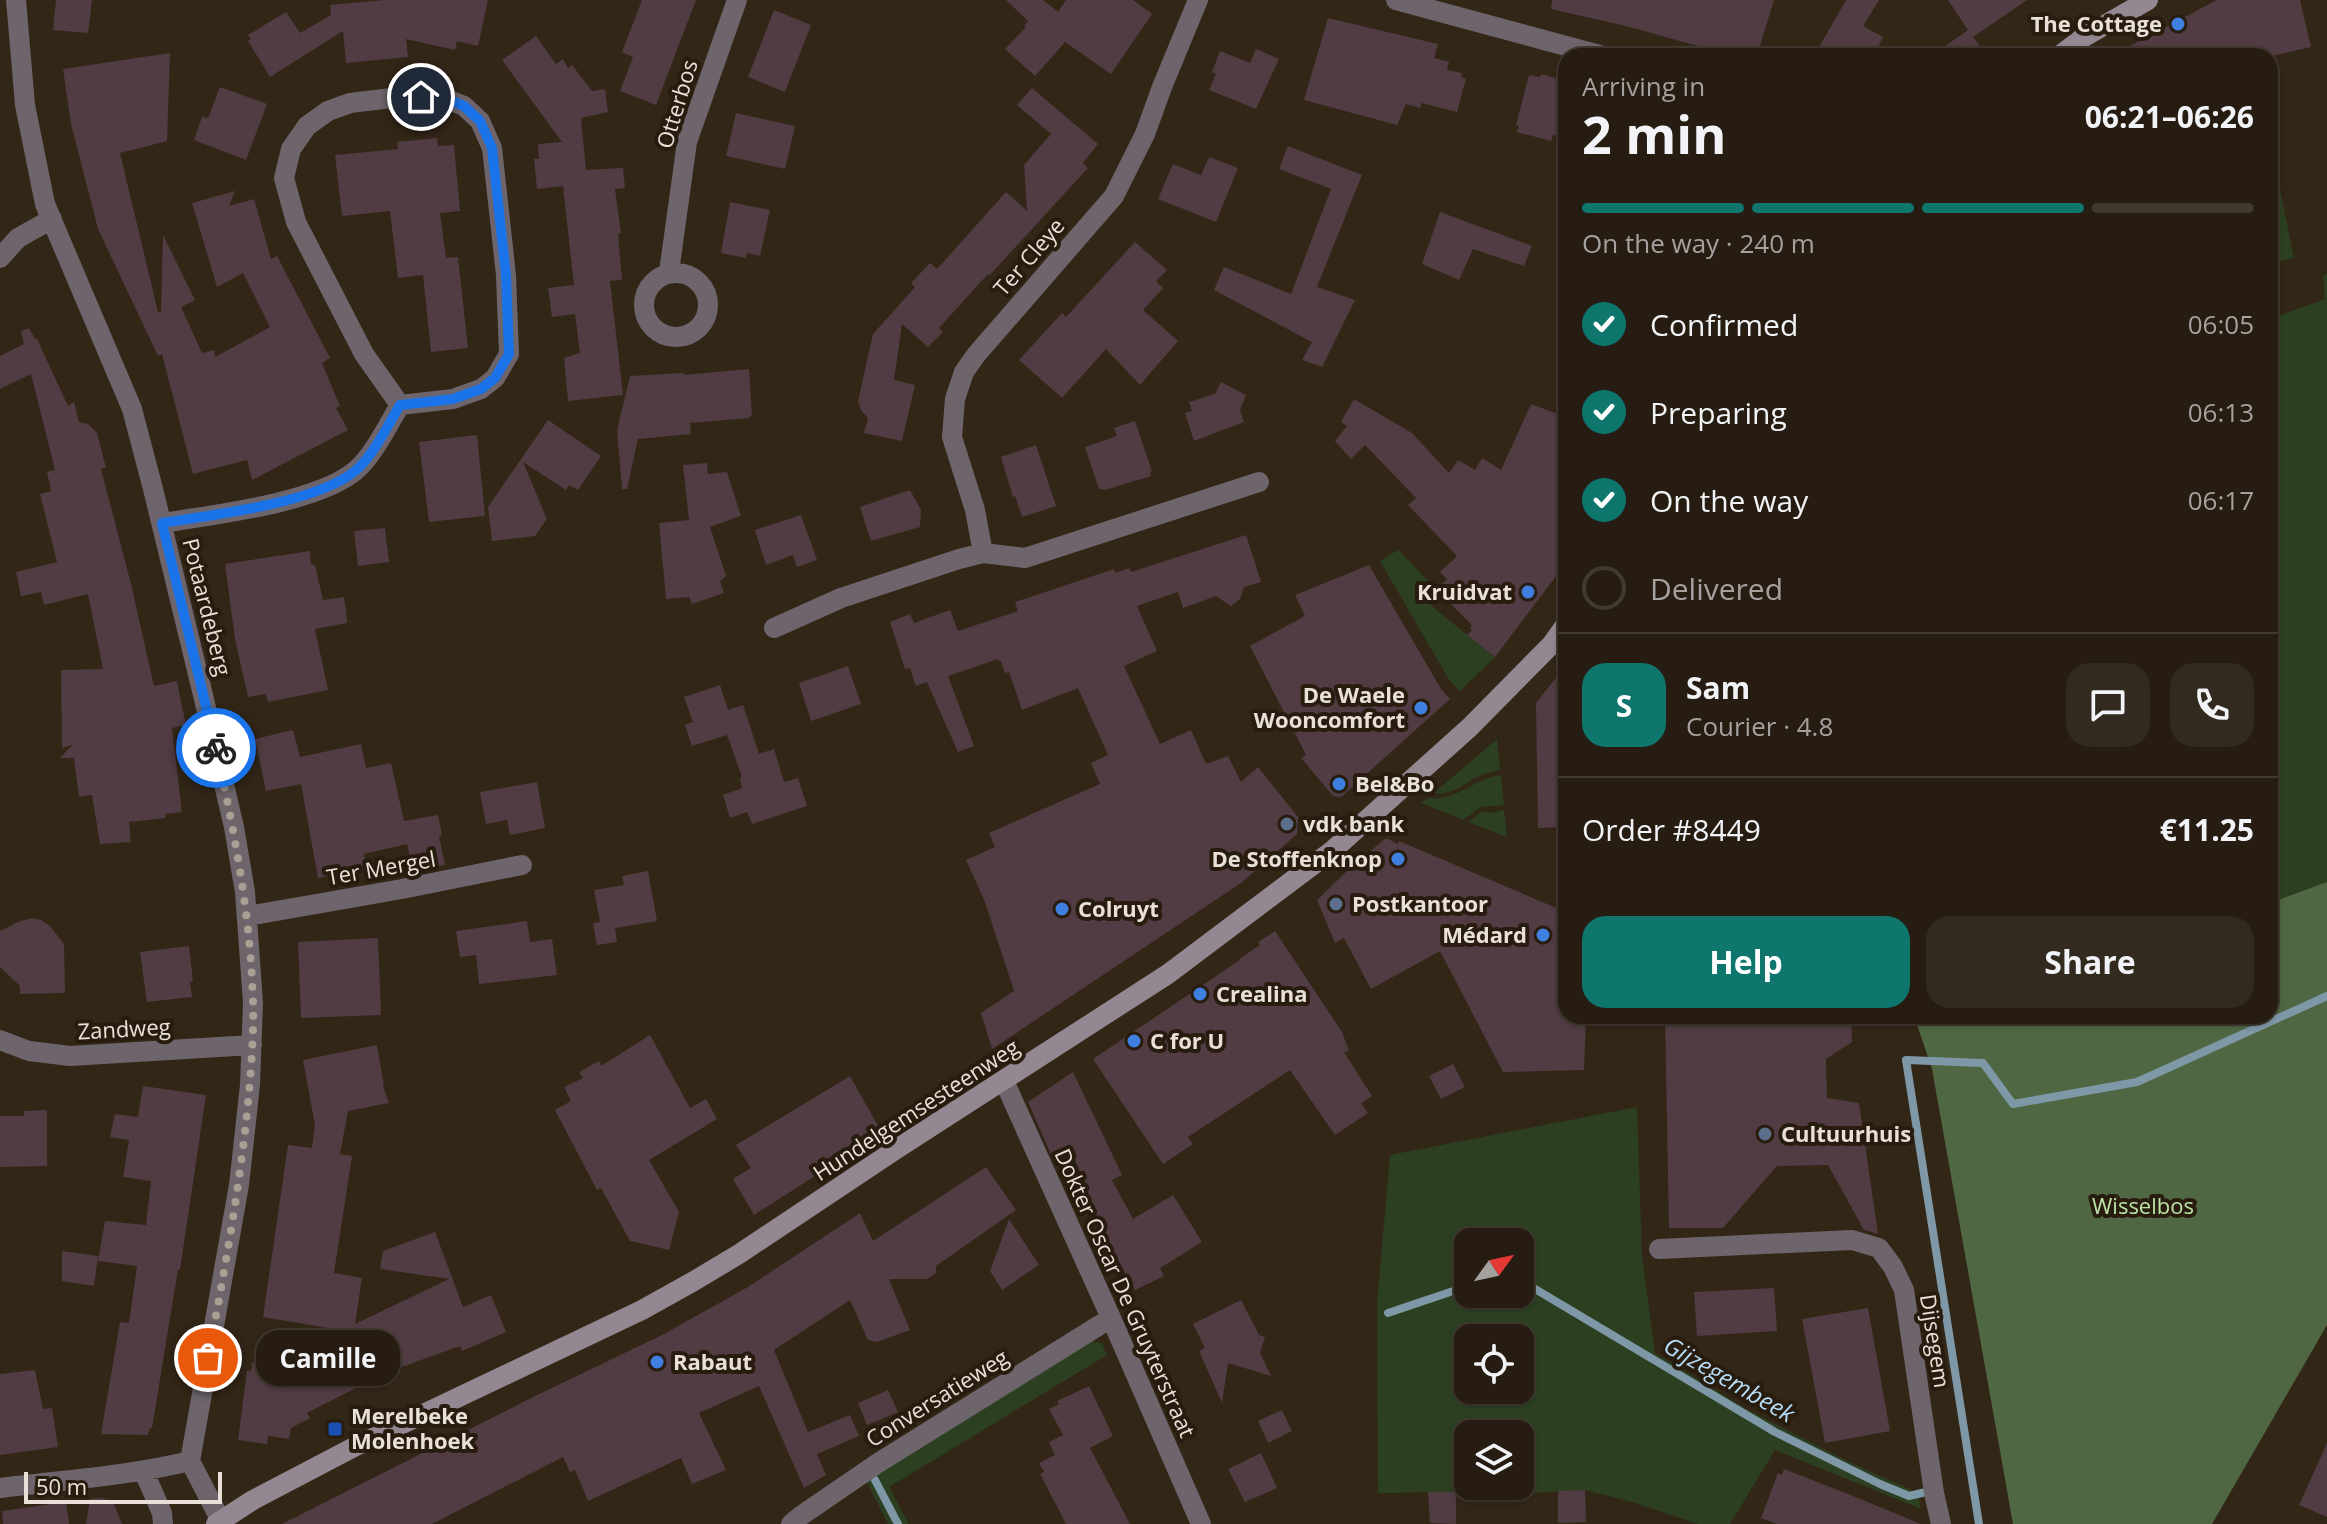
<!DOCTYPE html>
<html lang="en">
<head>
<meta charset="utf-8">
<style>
	:root { --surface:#261c11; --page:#32291f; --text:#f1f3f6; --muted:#a4a19f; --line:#423a31; --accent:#0f766e }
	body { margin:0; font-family:"Open Sans",sans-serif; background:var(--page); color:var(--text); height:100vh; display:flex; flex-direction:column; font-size:30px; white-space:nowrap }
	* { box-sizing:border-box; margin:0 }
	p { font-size:26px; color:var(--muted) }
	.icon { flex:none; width:44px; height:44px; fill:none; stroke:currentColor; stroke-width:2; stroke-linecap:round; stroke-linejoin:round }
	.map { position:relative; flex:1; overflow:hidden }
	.drawer { position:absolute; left:1558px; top:48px; width:720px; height:976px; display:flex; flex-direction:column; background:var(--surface); border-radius:24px; box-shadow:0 2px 6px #0004,0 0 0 2px var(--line) }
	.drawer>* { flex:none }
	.needle { width:52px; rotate:57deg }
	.controls { position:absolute; left:1454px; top:1228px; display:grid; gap:16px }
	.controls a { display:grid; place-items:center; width:80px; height:80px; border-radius:16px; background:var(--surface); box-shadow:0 2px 6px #0004,0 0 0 2px var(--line); font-size:40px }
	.scale { position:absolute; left:24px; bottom:20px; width:198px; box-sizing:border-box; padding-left:8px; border:4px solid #e9e1d8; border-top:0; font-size:22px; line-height:28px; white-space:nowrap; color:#e9e1d8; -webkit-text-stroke:6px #281c0e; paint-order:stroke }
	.pin { position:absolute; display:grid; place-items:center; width:68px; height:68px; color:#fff; margin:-34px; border:4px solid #fff; border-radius:50%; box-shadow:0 2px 8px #0007 }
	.courier { position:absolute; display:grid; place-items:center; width:80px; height:80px; margin:-40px; border:6px solid #1a73e8; border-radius:50%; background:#fff; color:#222; box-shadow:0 2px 10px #0007 }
	.bubble { position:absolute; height:56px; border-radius:24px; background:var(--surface); box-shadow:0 2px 6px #0004,0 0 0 2px var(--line); font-size:26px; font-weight:700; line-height:56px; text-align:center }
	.head em { font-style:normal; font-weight:700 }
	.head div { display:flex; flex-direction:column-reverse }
	.head { display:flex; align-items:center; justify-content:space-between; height:136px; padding:0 24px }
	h1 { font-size:52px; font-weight:700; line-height:60px }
	.bar { display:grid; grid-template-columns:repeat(4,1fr); gap:12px 8px; align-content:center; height:96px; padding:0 24px }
	.bar i { height:10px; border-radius:6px; background:var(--line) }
	.bar .current { background:var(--accent) }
	.bar p { grid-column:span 4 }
	.line { display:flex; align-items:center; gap:20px; padding:0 24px; border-top:2px solid var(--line) }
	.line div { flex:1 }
	.round { display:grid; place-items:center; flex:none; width:84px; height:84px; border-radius:24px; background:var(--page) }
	ol { padding:0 24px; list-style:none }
	li { display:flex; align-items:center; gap:24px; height:88px }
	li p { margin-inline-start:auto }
	li .icon { padding:8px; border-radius:50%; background:var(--accent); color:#fff; stroke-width:4 }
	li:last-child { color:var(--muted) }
	li i { width:44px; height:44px; border:4px solid var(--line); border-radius:50% }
	.button { display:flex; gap:16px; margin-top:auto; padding:16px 24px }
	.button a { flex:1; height:92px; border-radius:24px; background:var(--accent); color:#fff; font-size:32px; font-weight:700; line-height:92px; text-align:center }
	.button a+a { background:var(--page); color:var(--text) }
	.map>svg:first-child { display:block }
</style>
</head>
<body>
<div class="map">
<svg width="2327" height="1524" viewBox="0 0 2327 1524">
	<rect width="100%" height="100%" fill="#322617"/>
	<path fill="#2c4021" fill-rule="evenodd" d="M2270,140l24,118 -24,6z
		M2327,273v609l-57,21v-584l55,-20 -2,-23z
		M1398,550l38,39 -9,10 8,10 60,48 -35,34 -10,-10 -70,-120z
		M1497,739l3,31c-6,1 -13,3 -19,5 -16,7 -29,22 -47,18z
		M1501,775l3,30 -23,2 -18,13 -42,-17 7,-5c29,4 44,-19 73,-23z
		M1504,810l3,27 -39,-15 14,-11 11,2z
		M1637,1107l5,149 13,97 93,57 97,50 73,33 3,16 -146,-59 -45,74h-32l-66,-22 -47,-12 -86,5 -43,-3 -78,1 -1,-190 13,-148zM1468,1242h52v52h-52zM1468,1338h52v52h-52zM1468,1434h52v52h-52z
		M1090,1341l12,2 5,12 -218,132 20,37h-21l-22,-44z"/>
	<path fill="#506744" d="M2327,882v443l-115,199h-199l-81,-455 -18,-53h356v-113z"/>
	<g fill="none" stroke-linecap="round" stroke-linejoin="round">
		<path stroke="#7f98a8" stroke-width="8" d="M1520,1280l255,152 105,52 29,12 17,-4
			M1388,1313l80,-27
			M875,1480l23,44
			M1979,1524l-73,-464 77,3 30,41 124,-22 190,-86"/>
	</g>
	<path fill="#503c42" d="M56,0h36l-4,33 -35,-3z
		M385,0h103l-10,46 -21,-5 -2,9 -49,-11 2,18 -62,6 -3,-32 -73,46 -22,-36 3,-2 -3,-4 38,-23 14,21 31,-18 -1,-10z
		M642,0h54l-40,105 -36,-14 13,-34 -11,-5z
		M1006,0h37l15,12 8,-12h67l19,14 -41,60 -46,-32 -30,34 -30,-27 21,-22 -2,-1 4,-5z
		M1552,0h222l-17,56h-24l-103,-29 -79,-18z
		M1846,0h33l-16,26 20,11 -9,19h-60z
		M1948,0h79l-54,37 15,19h-57l37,-26z
		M2217,0h83l11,47 -39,9h-161z
		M774,10l37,15 -26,67 -37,-15z
		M1328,18l110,26 -4,14 15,4 -2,8 15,3 -1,4 5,2 -9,33 -35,-9 -2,5 -14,-4 -9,21 -93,-25z
		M536,36l20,28 7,-5 5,9 4,-3 20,26 13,-2 3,23 -27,6 5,52 37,-2 2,20 -10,1 6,44 -3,1 4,46 -12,1 13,114 -55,6 -4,-43 16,-5 -5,-39 -23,3 -4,-29 26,-3 -11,-99 -26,3 -3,-30h5l-1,-15 24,-2 -60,-82z
		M1256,49l23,10 -23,50 -47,-19 7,-16 -4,-2 8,-21 30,12z
		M170,53l-3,88 -47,12 38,159h3l2,-77 32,65 -14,7 21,46 12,-3 1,7 55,-30 -27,-54 -26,14 -25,-84 43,-12 -6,15 25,-7 17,60 6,-3 53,102 -8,5 18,43 -4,2 12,22 -96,50 -5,-20 -54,14 -31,-120 -4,2 -60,-127 -27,-105 -8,-55z
		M1541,74l25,7v57l-13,-3 -2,6 -34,-9 2,-6 -3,-1 13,-50 11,2z
		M220,87l47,17 -21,56 -52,-20 8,-23 6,1z
		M1032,88l66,56 -15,19 5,5 -99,108 -1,-2 -49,54 4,4 -15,15 -26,-23 -8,56 21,5 -13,56 -38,-8 4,-15 -7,-8 -3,-9 15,-67 42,-47 -4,-4 19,-20 7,6 69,-77 21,19 -3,-46 27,-31 -34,-29z
		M736,113l59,13 -10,43 -59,-13z
		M437,138l1,8 16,-1 6,66 -20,2 6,45 12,-1 10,91 -37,4 -8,-77 -25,3 -8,-67 -48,5 -7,-61 63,-6 -1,-7z
		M1288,146l74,29 -45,112 38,13 -33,67 -20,-7 10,-18 -98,-52 10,-23 67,27 40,-105 -52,-20z
		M1209,157l29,11 -22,54 -58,-23 15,-35 28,11z
		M730,202l40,8 -10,46 -13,-3 -1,5 -25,-5z
		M1440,212l92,34 -8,20 -51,-17 -14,31 -37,-16z
		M1135,242l32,28 -11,11 7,7 -20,22 35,31 -38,44 -34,-36 -44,49 -43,-38 43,-47 4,4z
		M29,328l6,11h2l31,67 6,-4 5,20 9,2 9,9 9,35 -5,1 30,115 23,102 23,-5 4,21 5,23 -14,3 10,84 -17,2v4l-36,4 2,20 -31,2 -8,-49 -13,2 -5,-39h-14l12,-13 -10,3 -1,-78 42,-1 -15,-75 -44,11 -3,-13 -20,4 -5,-24 41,-10 -17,-68 11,-3 -4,-19 8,-2 -24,-96 -31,15v-33l24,-12 -3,-13z
		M749,369l3,47h-3v2l-59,5 1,11 -53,5 -11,50h-5l-5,-59 13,-54 53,-3 1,2z
		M1221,382l25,13 -6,15 4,12 -50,19 -9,-28 7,-2 -3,-9 26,-8z
		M1354,399l58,34 37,40 9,-13 17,10 7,-12 19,12 30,-66 35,13v146l-71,94 -28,-22 5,-5 -2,-2 2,-3 -25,-25 4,-4 -10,-11 6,-6 -7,-7 17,-16 -49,-51 8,-7 -51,-53 -14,14 -16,-18 12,-15 -6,-4z
		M548,420l53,36 -23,34 -9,-5 -3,5 -43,-28 24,57 -12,17 -43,5 -4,-34z
		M1135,421l17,50 -2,1 1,4 -46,14 -6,-1 -14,-42 32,-11 -3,-8z
		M477,435l8,81 -56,6 -10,-80z
		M1036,445l20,61 -34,11 -7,-21 -2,1 -12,-40z
		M707,463l1,11 19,-2 14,44 -31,11 16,49 -6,5 4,12 -32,11 -3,-7 -23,2 -7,-76 30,-3 -6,-55z
		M910,490l11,20 -1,17 -49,14 -11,-34z
		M801,515l16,45 -20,7 -4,-12 -27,10 -11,-35z
		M385,528l4,34 -31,4 -4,-35z
		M1246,535l15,47 -17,5 -4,12 -9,7 -15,-10 -33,12 -5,-16 -41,14 20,45 -33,15 36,78 31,-14 15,34 22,-8 13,26 17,-15 40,50 -1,17 -56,49 -249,166 -11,-36 33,-22 -29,-89 -19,-42 29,-13 -6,-14 111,-49 -9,-21 17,-8 -30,-67 -56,22 -13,-38 -4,1 -4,-12h-2l-1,-2 -50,17 26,70 -16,6 -31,-70 -11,4 -6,-18 -5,1 -15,-47 20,-8 4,9 36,-13 8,21 60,-20 -3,-9 99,-33 1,4 14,-5 2,4z
		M310,551l1,14h4l8,35 21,-3 2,13 1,13 -32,6 13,61 -60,12 -2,-8 -18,3 -13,-58 -10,-75z
		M1369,565l72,124 9,10 -109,98 -8,-1 -32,-38 5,-3 -56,-109 55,-30 -10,-21z
		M1566,665v162l-28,1 -2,-125z
		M848,666l13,38 -50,17 -12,-38z
		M720,685l8,25 15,-5 16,49 15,-5 10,33 14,-4 9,28 -55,18 -5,-12 -17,6 -7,-23 19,-7 -2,-10 2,-1 -15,-42 -35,11 -7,-21 8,-3 -9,-25z
		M293,730l7,27 61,-13 5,24 25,-5 13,58 34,-6 4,20 -3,1 6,29 -32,5 -6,-26 -43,10 3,15 -49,9 -17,-94 -35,7 -11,-52z
		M537,782l8,46 -35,7 -3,-15 -21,4 -6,-32z
		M1386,838l12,6 1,-3 167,71v104h20l-2,54 -81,2 -63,-121 -69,38 -27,-51 -9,5 -18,-43 32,-31z
		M648,871l9,50 -42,7 2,14 -20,3 -4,-22 7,-1 -6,-32 30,-5 -2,-9z
		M32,918l9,2 9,6 14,18 1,49 -45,1v-8l-20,-19v-36l18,-9z
		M527,921l3,21 22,-3 5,36 -78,9 -3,-29 -16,2 -4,-26z
		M1275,931l67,101 7,19 -5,1 28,44 -11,7 7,10 -33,22 -45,-65 -102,67 5,7 -30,20 -70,-105 147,-99 -1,-1 21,-14 -2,-3z
		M378,938l3,77 -80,3 -3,-76z
		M189,946l4,35 -3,1 2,15 -45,5 -7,-50z
		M1665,1016h186l1,26 -26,17 1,39 32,5 19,131 -14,-4 -36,-65 -51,1 -54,62h-54z
		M650,1035l40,73 16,-9 11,20 -68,41 30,52 -10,38 -39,-9 -29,-53 -4,2 -42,-80 16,-9 -7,-14 19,-9 -4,-6 20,-11 2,5z
		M377,1045l7,41h-1l6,17 -41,8 -8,43 12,2 -18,117 28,5 -7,46 94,-45 -69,-10 3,-18 52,-19 28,75 28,-12 15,37 -44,19 -2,-5 -106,38 2,4 -49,25 3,5 -19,10 -2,11 -21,-3 -1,8 -29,-4 9,-69h4l1,-9 27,3 67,-34 -83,-14 25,-172 24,3 3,-23 -12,-65z
		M1453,1064l12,23 -24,12 -12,-23z
		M1073,1072l49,103 -10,5 21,39 40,-24 29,47 -42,26 4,8 -29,14 -26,-45 -26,-52 6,-3 -20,-42 -16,11 -25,-57z
		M850,1076l32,57 -128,82 -21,-36 18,-11 -15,-23z
		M143,1086l63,9 -26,175h-2l-26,158h-2l-2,7 -47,-1 19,-112 9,1 8,-57 -39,-5 7,-40 41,4 5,-44 -28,-4 6,-37 -19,-3 5,-23 23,3z
		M47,1110v56l-47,1v-51h24v-5z
		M986,1167l30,43 -80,56v7l-9,6h-38l21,51 -33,12 -9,-2 -18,-40 -76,50 34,82 42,-17 9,21 -42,18 9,21 -22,13 -45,-102 -60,27 27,57 -34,14 -11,-26 -93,43 -13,-31 -5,2 -7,-15 -131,67h-150l251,-127 129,-62 86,-48 112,-74 13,28z
		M1009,1219l30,46 -37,25 -12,-19z
		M62,1251l36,5 -4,30 -32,-5z
		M1774,1288l3,43 -80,5 -3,-44z
		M1241,1300l18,35 6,2 -5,16 11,23 -43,-13 -6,40 -23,-52 6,-3 -12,-24z
		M1868,1308l22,123 -65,12 -23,-124z
		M35,1370l8,39 9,-1 6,39 -58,8v-81z
		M1089,1386l24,50 -23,12 40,76h-64l-26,-50 4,-2 -5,-9 16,-8 -6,-13 14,-7 -14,-26 10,-5 -2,-3z
		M888,1390l10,22 -31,13 -9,-22z
		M1282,1410l10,21 -24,12 -10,-22z
		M2327,1443v74l-28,-12z
		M1261,1453l16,35 -32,14 -17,-33z
		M1784,1469l64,25 73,30h-144l-16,-6 17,-45 4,2z
		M1585,1490l1,32 -28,1v-32z
		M1428,1492h28v32l-26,-1z
		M102,1498l11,4 9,22h-36l4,-25z
		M66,1502l3,22h-66l-1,-13z"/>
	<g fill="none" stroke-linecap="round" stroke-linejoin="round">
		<path stroke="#6d656b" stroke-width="20" d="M16,0l9,105 20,99 87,205 21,80 50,206 31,132 11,65 8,111 -3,82 -11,100 -49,276 31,60
			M1396,0l207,56
			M0,258l18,-20 34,-19
			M669,272l18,-130 50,-142
			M644 305a32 32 0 1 1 64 0a32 32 0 1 1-64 0Z
			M162,523c51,-8 154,-20 193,-52 18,-15 33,-46 45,-66l53,-6 28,-10 14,-11 14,-24 -3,-79 -14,-127 -12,-27 -16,-15 -22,-9h-42l-50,6 -22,8 -21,15 -16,23 -7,29 12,44 68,132 36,51
			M983,553l-8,-43 -23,-73 3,-38 9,-27 12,-17 138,-159 31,-62 17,-47 36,-87
			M774,628l67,-30 118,-39 24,-6 42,5 234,-76
			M248,916l154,-27 120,-24
			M0,1040l29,11 41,5 182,-11
			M1004,1081l107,237 90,206
			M1659,1249l193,-9 27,8 14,19 11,23 30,203 7,31
			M144,1472l18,41 1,11
			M0,1488c64,-8 128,-12 190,-27
			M791,1524l11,-9 76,-52 233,-145"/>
		<path stroke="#938791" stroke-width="20" d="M2059,56l25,-19 64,-37
			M216,1524l37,-24 103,-54 286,-136 52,-29 45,-27 156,-104 273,-176 165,-124 137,-123 82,-83 14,-20"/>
	</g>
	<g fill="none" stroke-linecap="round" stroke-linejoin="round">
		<path stroke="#a9a094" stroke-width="8" stroke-dasharray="0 14.4" d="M208,1358c15,-78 29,-156 38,-235 4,-40 8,-81 7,-122 -3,-89 -18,-166 -37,-253"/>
		<path stroke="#1a73e8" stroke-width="10" d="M216,748l-54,-225c51,-8 154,-20 193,-52 18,-15 33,-46 45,-66l53,-6 28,-10 14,-11 14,-24 -3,-79 -14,-127 -12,-27 -16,-15 -22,-9h-21"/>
	</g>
	<g fill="#3f7fe0" stroke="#281c0e" stroke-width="3">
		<circle cx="2178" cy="24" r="8"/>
		<circle cx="1528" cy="592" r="8"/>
		<circle cx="1421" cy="708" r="8"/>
		<circle cx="1339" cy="784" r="8"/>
		<circle cx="1398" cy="859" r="8"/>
		<circle cx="1062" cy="909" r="8"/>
		<circle cx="1543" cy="935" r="8"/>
		<circle cx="1200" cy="994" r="8"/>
		<circle cx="1134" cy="1041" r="8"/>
		<circle cx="657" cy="1362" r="8"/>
	</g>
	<g fill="#5c6f8a" stroke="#281c0e" stroke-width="3">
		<circle cx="1287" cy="824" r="8"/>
		<circle cx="1336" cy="904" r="8"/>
		<circle cx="1765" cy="1134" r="8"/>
	</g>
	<rect fill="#1a4fb4" stroke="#281c0e" stroke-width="3" x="327" y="1421" width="16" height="16" rx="4"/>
	<g text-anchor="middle" stroke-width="8" stroke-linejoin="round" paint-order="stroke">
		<g font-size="22" font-weight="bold" fill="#e9e1d8" stroke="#281c0e" text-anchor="start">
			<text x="2162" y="32" text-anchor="end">The Cottage</text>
			<text x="1512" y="600" text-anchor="end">Kruidvat</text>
			<text x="1405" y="703" text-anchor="end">De Waele<tspan x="1405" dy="25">Wooncomfort</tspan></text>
			<text x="1355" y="792">Bel&amp;Bo</text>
			<text x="1303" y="832">vdk bank</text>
			<text x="1382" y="867" text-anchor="end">De Stoffenknop</text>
			<text x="1352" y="912">Postkantoor</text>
			<text x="1078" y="917">Colruyt</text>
			<text x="1527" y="943" text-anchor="end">Médard</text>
			<text x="1216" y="1002">Crealina</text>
			<text x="1150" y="1049">C for U</text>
			<text x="1781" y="1142">Cultuurhuis</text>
			<text x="673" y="1370">Rabaut</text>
			<text x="351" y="1424">Merelbeke<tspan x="351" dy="25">Molenhoek</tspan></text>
		</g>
		<g font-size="22" fill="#e9e1d8" stroke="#281c0e">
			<text transform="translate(677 104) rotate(-73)" y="8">Otterbos</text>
			<text transform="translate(1029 257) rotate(-49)" y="8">Ter Cleye</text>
			<text transform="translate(207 607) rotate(76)" y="8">Potaardeberg</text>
			<text transform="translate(381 868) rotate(-10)" y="8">Ter Mergel</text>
			<text transform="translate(124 1029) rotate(-3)" y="8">Zandweg</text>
			<text transform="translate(916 1110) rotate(-33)" y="8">Hundelgemsesteenweg</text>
			<text transform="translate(1125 1293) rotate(66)" y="8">Dokter Oscar De Gruyterstraat</text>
			<text transform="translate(1935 1341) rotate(81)" y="8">Dijsegem</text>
			<text transform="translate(937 1398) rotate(-32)" y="8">Conversatieweg</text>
		</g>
		<g font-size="22" fill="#bce3a7" stroke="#281c0e">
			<text x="2143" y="1214">Wisselbos</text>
		</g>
		<g font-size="24" font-style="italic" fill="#b6dbf6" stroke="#281c0e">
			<text transform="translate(1729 1380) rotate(30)" y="8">Gijzegembeek</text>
		</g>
	</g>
</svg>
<div class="controls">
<a><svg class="needle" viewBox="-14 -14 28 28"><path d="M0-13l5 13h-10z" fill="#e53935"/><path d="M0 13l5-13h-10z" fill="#a4a19f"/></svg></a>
<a><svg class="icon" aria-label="locate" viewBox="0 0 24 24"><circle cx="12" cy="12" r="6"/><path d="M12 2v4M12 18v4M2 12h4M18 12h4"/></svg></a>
<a><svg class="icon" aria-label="layers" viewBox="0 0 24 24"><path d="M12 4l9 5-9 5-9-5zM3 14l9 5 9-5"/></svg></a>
</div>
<div class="scale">50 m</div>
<div class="pin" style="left:208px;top:1358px;background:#ea580c"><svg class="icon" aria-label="bag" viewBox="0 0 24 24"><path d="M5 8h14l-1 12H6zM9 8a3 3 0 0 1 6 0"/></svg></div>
<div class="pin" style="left:421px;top:97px;background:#1f2937"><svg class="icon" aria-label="home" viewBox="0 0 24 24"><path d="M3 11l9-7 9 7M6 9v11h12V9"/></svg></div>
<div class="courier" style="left:216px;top:748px"><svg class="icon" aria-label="bike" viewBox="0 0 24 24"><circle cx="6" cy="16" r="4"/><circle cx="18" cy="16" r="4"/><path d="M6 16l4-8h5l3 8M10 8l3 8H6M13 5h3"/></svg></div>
<div class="bubble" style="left:256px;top:1330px;width:144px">Camille</div>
<section class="drawer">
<div class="head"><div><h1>2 min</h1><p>Arriving in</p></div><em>06:21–06:26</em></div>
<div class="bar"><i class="current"></i><i class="current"></i><i class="current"></i><i></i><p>On the way · 240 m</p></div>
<ol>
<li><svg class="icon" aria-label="check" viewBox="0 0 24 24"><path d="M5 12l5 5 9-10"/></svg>Confirmed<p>06:05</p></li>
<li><svg class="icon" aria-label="check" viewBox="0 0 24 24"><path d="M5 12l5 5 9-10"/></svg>Preparing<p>06:13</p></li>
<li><svg class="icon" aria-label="check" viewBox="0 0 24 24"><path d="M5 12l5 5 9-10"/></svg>On the way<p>06:17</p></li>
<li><i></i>Delivered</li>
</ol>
<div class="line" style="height:144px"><b class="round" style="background:var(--accent);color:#fff">S</b><div><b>Sam</b><p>Courier · 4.8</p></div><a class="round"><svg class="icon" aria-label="chat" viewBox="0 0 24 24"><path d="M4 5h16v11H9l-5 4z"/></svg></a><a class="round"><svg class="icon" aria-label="phone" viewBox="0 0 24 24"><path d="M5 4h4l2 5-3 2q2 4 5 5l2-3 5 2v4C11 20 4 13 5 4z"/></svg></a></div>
<div class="line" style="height:104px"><div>Order #8449</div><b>€11.25</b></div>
<div class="button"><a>Help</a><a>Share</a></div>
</section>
</div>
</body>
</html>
